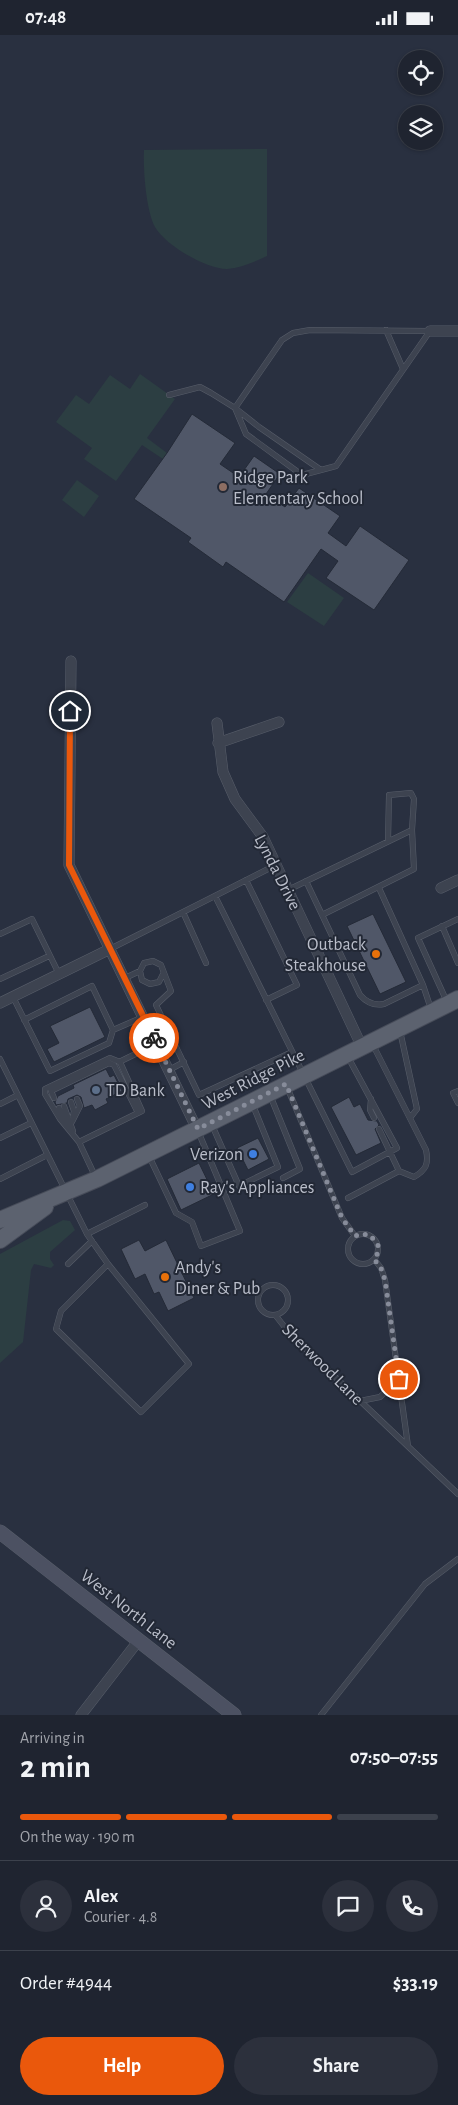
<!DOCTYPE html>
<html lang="en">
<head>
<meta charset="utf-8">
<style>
	:root { --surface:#1f2430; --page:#2c303c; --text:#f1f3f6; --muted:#a1a4ab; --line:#3c414c; --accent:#ea580c }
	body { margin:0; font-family:"Alegreya Sans",sans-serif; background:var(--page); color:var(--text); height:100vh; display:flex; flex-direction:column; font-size:19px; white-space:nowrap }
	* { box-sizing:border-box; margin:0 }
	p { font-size:16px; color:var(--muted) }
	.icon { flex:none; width:28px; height:28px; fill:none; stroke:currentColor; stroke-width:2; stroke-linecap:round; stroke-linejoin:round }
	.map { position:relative; height:1680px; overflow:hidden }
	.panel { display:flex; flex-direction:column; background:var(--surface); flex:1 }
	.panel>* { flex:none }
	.controls { position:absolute; left:398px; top:15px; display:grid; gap:10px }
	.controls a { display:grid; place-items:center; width:45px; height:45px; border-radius:50%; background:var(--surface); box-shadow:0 1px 4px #0004,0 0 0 1px var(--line); font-size:25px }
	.pin { position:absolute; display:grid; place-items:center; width:42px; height:42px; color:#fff; margin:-21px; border:2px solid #fff; border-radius:50%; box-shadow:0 1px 5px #0007 }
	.courier { position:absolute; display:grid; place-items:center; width:50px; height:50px; margin:-25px; border:4px solid #ea580c; border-radius:50%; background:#fff; color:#222; box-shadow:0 1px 6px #0007 }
	.summary em { font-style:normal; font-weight:700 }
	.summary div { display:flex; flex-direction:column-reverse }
	.summary { display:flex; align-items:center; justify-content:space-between; height:85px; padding:0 20px }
	h1 { font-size:32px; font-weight:700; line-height:38px }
	.bar { display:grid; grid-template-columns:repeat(4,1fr); gap:8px 5px; align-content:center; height:60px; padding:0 20px }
	.bar i { height:6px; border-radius:4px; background:var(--line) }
	.bar .selected { background:var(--accent) }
	.bar p { grid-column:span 4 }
	.line { display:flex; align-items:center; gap:12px; padding:0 20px; border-top:1px solid var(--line) }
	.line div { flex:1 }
	.round { display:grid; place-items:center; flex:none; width:52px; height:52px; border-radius:26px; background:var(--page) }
	.primary-button { display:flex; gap:10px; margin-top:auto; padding:10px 20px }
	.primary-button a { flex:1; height:58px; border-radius:30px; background:var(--accent); color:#fff; font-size:20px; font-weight:700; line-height:58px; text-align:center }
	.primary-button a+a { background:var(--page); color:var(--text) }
	.status { display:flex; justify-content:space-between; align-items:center; height:35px; padding:0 25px; background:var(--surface); direction:ltr }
	.status svg { height:14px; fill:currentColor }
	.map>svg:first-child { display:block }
</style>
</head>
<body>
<div class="status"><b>07:48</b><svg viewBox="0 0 49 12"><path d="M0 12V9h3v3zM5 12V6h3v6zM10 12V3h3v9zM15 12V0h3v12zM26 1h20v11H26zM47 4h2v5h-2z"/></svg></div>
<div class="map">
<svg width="458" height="1680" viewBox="0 0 458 1680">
	<rect width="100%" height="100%" fill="#293040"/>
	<path fill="#2c3e42" d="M267,114v107c-13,6 -26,12 -40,13 -21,0 -62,-24 -72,-42 -9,-17 -12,-58 -11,-77z
		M140,339l35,25 -28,39 20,15 -4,6 -21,-14 -26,36 -32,-22 8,-11 -36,-26 20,-27 13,9 21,-29 20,14z
		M77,445l22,16 -15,21 -22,-17z
		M308,538l36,25 -20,28 -37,-24z
		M63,1185l7,1 5,9 -25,22v7l4,6 -3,3 -17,-4 -3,6 -8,72 -23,21v-109z"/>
	<path fill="#505768" stroke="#242a37" d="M192,379l43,29 -15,21 19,13 15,-21 26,18 -14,20 19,13 14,-19 41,28 -12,17 18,13 14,-20 49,34 -35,50 -48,-32 12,-17 -17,-12 -37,53 -58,-40 -3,5 -35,-25 3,-4 -57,-39 33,-46z
		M373,879l33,68 -26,12 -33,-68z
		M90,972l15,30 -51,25 -7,-13 12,-6 -9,-17z
		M106,1034l4,8 4,-2 8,16 -16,8 2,4 -13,7 -3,-5 -8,3 -3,-11 -4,-2 -9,4 -1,4 -11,2 -1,-3 3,-6 16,-8 -1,-3z
		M349,1062l5,10 6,-3 8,16 9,1 2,4 -4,4 6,14 -25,12 -25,-48z
		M258,1103l11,21 -21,11 -11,-22z
		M199,1128l15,31 -33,16 -14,-31z
		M139,1205l6,11 21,-11 28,58 -26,13 -9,-19 -5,2 -9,-20 -10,5 -14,-30z"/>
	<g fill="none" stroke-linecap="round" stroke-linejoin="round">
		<defs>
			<path id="lane" d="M310,295l120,1 -94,135 -15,4 -62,-43 -24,-19 47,-68 11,-7z
				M386,295l17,39
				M169,360l31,-8 11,6 24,15 11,26 56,41 19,-5
				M246,845l51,105 -31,15
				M306,846l54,114c7,8 14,11 24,9l39,-19
				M379,853l44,97 8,24
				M288,855l124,-60
				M215,861l137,276 45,-24 -49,-91
				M183,877l23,51
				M322,880l92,-46 -2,-39 2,-31 -3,-6 -22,2 -1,46
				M442,891l16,37
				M0,899l32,-15 27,55
				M110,914l166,-84
				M163,939l-4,8 -9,2 -8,-4 -2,-9 4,-8 9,-2 8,4 10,26 -15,14 43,90 93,-43
				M125,943l15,-7
				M0,944l49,-23
				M13,962l37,74 59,-28 4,-13 30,-13
				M447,967l-29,-64 40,-19
				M24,985l68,-34 21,44
				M400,996l17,78 -7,9
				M373,1010l53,105c3,14 0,20 -12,27l-15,-6 -20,-42
				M0,1024l87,175 21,30 81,100 -48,48 -85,-83 5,-18 47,-47
				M119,1027l37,-18
				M169,1035l15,-8
				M287,1052l55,131 13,18
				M458,1056l-5,2 5,10
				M270,1060l30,74 -17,9
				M54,1063l-3,-7 58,-28 5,2 24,48
				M371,1064l-1,11 4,8
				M71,1067l3,9 -1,5
				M0,1069l18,-9
				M64,1071l9,25
				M59,1073l8,15
				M72,1087l8,-16 -3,-7
				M212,1090l27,61 39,-19 -26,-64
				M0,1103l31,-15
				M79,1107l-19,-23 -15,-25v-5l65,-31 10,4 22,49 -63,31 16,34
				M149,1121l27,57 16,9 9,24 39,-15 -42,-100
				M0,1144l47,-24
				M348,1163l51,-27
				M87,1199l58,-29
				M348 1214a15 15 0 1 1 30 0a15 15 0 1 1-30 0Z
				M374,1224l7,9 4,12 23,166
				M68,1229l24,-23
				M258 1265a15 15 0 1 1 30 0a15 15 0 1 1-30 0Z
				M276,1281l15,19 167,159
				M360,1366l20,-4 19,-18
				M321,1680l104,-131 33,-25"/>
			<path id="street" d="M430,296h28
				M71,626l-2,204 128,264
				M217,688l6,49 12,27 28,38 99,210
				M218,708l61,-21
				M441,853l17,-8
				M0,968l110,-54
				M81,1680l58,-75"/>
			<path id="secondary" d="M0,1497l234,183"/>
			<path id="primary" d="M0,1185l97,-41 361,-180
				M0,1205l45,-33"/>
		</defs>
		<use href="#lane" stroke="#585e6a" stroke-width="6"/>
		<use href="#street" stroke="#585e6a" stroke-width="11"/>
		<use href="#secondary" stroke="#585e6a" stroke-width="15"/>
		<use href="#primary" stroke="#474c59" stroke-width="18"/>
		<use href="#lane" stroke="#3d4350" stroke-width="5"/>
		<use href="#street" stroke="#3d4350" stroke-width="10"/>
		<use href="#secondary" stroke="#4c5162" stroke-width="14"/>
		<use href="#primary" stroke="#5c626f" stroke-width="16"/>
	</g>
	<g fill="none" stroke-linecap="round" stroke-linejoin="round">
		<path stroke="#878c9a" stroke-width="5" stroke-dasharray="0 9" d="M154,1003l44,91 88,-45 56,134 13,18 5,-2 10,1 8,10 -1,10 -3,4 7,9 4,12 14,99"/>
		<path stroke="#ea580c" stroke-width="6" d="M70,676l-1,154 85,173"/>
	</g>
	<circle fill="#8d6e63" stroke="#222835" stroke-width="2" cx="223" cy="452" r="5"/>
	<g fill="#e8710a" stroke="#222835" stroke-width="2">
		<circle cx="376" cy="919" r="5"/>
		<circle cx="165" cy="1242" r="5"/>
	</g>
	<circle fill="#5c6f8a" stroke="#222835" stroke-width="2" cx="96" cy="1055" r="5"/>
	<g fill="#3f7fe0" stroke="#222835" stroke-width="2">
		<circle cx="253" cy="1119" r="5"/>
		<circle cx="190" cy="1152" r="5"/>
	</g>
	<g text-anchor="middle" stroke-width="4" stroke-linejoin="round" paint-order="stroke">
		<g font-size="18" fill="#babeca" stroke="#222835" text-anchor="start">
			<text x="233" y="448">Ridge Park<tspan x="233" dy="21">Elementary School</tspan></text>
			<text x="366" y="915" text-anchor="end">Outback<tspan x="366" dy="21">Steakhouse</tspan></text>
			<text x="106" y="1061">TD Bank</text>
			<text x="243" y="1125" text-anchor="end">Verizon</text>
			<text x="200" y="1158">Ray's Appliances</text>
			<text x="175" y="1238">Andy's<tspan x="175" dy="21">Diner &amp; Pub</tspan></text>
		</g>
		<g font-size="18" fill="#babeca" stroke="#222835">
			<text transform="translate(278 837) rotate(63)" y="6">Lynda Drive</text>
			<text transform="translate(253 1044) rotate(-27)" y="6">West Ridge Pike</text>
			<text transform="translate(323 1329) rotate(45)" y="6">Sherwood Lane</text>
			<text transform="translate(129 1574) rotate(38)" y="6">West North Lane</text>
		</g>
	</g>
</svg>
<div class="controls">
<a><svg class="icon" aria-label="locate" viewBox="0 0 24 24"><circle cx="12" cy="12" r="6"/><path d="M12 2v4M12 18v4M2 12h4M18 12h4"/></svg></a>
<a><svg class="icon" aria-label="layers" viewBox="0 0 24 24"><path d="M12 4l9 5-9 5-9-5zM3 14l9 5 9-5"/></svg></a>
</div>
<div class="pin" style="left:399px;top:1344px;background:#ea580c"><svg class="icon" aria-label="bag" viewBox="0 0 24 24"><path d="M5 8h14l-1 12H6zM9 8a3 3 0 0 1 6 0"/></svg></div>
<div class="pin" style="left:70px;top:676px;background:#1f2937"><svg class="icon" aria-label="home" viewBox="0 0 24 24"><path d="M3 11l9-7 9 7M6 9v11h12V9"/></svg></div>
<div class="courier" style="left:154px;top:1003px"><svg class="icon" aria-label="bike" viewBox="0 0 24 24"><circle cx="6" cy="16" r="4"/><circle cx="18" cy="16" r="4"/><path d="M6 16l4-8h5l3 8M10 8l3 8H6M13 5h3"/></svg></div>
</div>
<section class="panel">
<div class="summary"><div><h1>2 min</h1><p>Arriving in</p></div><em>07:50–07:55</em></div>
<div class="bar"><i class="selected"></i><i class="selected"></i><i class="selected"></i><i></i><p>On the way · 190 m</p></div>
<div class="line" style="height:90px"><a class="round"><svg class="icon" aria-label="person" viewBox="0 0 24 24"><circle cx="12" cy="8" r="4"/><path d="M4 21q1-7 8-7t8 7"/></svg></a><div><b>Alex</b><p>Courier · 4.8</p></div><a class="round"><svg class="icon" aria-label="chat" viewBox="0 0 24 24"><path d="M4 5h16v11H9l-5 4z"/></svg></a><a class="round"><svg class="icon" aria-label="phone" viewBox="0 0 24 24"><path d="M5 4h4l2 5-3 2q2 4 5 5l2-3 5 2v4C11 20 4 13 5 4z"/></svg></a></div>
<div class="line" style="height:65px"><div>Order #4944</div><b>$33.19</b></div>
<div class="primary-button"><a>Help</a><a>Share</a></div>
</section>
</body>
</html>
